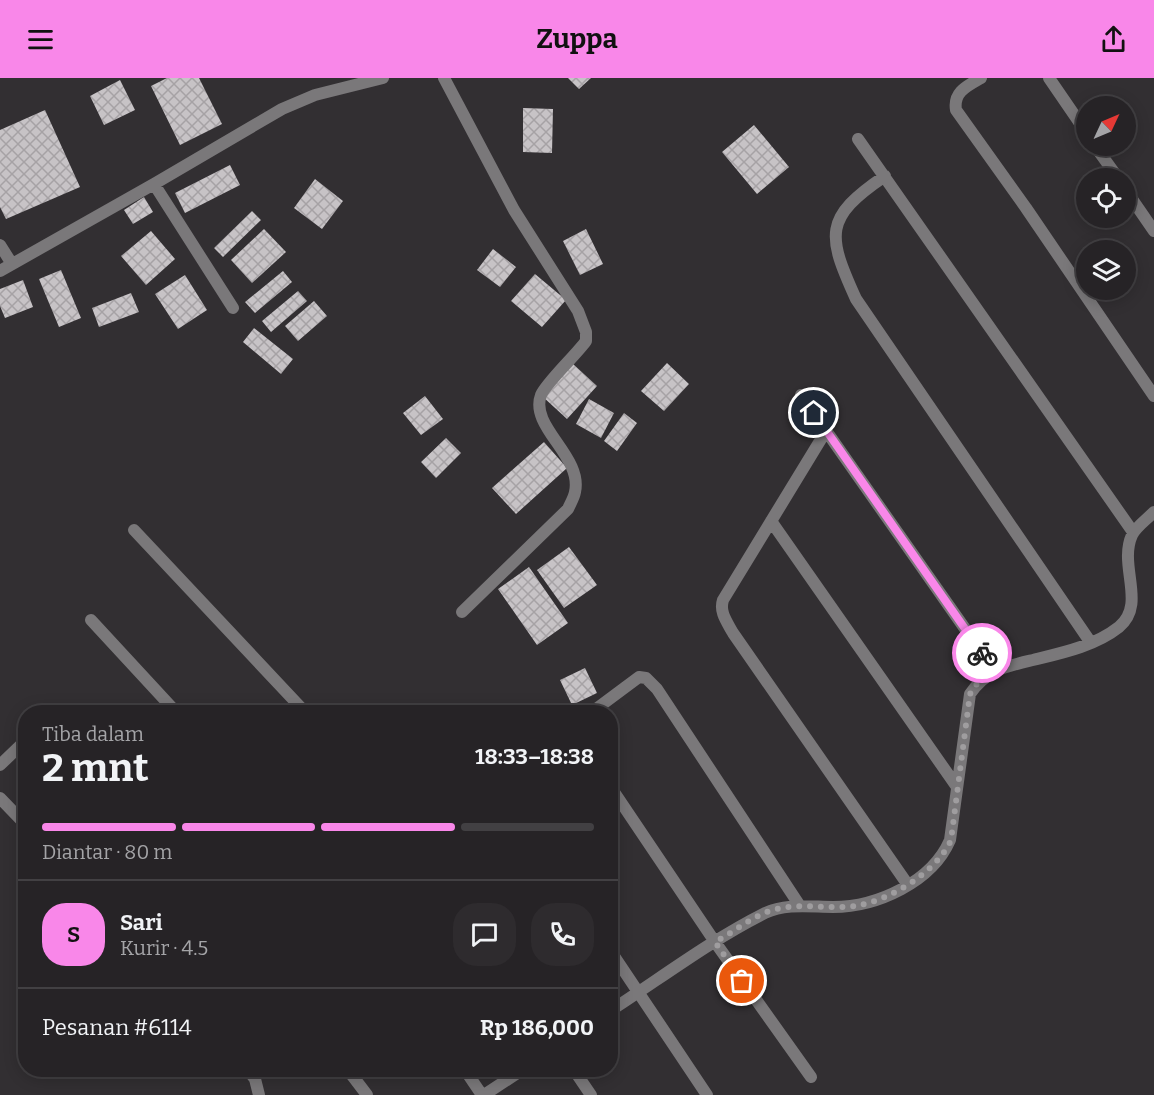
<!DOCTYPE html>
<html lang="id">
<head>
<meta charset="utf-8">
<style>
	:root { --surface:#262326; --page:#2e2b2e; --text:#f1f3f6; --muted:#a4a4a7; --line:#424043; --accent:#f987e9 }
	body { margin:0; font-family:Bitter,serif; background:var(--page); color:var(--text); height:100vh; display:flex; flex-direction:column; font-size:22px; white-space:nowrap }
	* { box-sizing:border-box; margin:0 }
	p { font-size:20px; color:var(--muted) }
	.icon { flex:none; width:33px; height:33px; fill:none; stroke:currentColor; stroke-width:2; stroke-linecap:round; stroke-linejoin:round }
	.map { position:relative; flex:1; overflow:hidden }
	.details { position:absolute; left:18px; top:627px; width:600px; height:372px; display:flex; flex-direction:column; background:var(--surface); border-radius:24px; box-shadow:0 3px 15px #0003,0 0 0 2px var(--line) }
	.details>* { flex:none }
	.needle { width:39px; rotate:46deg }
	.fabs { position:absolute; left:1076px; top:18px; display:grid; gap:12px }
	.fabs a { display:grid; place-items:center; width:60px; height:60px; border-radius:50%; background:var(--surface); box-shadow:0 3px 15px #0003,0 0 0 2px var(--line); font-size:30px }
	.pin { position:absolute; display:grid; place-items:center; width:51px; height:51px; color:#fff; margin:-26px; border:3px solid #fff; border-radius:50%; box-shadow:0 2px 6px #0007 }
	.courier { position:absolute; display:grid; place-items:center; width:60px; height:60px; margin:-30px; border:4px solid #f987e9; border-radius:50%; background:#fff; color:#222; box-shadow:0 2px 8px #0007 }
	.headline em { font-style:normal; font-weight:700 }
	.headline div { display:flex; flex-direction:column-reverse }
	.headline { display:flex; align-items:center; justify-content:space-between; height:102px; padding:0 24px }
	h1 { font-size:39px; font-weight:700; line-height:45px }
	.bar { display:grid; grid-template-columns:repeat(4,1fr); gap:9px 6px; align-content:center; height:72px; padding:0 24px }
	.bar i { height:8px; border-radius:4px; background:var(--line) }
	.bar .on { background:var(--accent) }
	.bar p { grid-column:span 4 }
	.line { display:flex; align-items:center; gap:15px; padding:0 24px; border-top:2px solid var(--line) }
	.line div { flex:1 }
	.round { display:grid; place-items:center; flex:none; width:63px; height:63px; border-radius:24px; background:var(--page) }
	header { display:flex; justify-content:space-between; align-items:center; height:78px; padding:0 24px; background:var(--accent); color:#111; font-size:27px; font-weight:700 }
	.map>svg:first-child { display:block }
</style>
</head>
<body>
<header><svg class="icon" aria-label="menu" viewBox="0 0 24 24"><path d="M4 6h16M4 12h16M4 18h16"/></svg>Zuppa<svg class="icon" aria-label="share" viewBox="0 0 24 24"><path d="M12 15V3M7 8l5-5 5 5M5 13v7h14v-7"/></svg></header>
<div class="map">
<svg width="1154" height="1017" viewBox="0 0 1154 1017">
	<defs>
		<pattern id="building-cross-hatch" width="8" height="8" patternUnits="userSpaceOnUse" patternTransform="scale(1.5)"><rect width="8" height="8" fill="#c7c3c6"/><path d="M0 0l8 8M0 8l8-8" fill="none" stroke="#a6a2a5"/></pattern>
	</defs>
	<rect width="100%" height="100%" fill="#322f32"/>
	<path fill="url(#building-cross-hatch)" d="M167,0h32l23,46 -42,21 -29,-59z
		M568,0h23l-12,11z
		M120,2l15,30 -31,15 -14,-29z
		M523,30l30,1 -1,44 -29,-1z
		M45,32l35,77 -74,32 -6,-12v-77z
		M754,47l35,42 -32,27 -35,-42z
		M230,87l10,20 -55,28 -10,-20z
		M315,101l28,22 -21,28 -28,-21z
		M144,119l9,15 -20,12 -9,-14z
		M252,133l9,9 -38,37 -9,-9z
		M264,151l22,23 -34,31 -21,-23z
		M586,151l17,35 -23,11 -17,-34z
		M151,153l24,28 -29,26 -25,-29z
		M493,171l23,18 -16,20 -23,-17z
		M61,192l20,48 -22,9 -20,-48z
		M283,193l9,11 -37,31 -10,-11z
		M535,196l31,26 -24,27 -31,-26z
		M185,197l22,35 -29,19 -23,-35z
		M23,202l10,27 -28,11 -5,-12v-17z
		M298,213l9,10 -36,31 -9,-11z
		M131,215l8,19 -40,15 -7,-19z
		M314,223l13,15 -29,25 -13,-15z
		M254,250l39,31 -12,15 -38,-32z
		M572,285l25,23 -30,33 -25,-23z
		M667,285l22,21 -25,27 -23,-20z
		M425,318l18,23 -22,16 -18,-22z
		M589,321l25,14 -13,25 -25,-14z
		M624,335l13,10 -20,28 -13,-10z
		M446,360l15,15 -25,25 -15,-16z
		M544,364l23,26 -51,46 -24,-26z
		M569,469l28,38 -33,23 -27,-38z
		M529,489l39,56 -31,22 -39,-56z
		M585,590l12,25 -25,12 -12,-25z"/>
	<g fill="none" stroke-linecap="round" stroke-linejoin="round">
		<path stroke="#7a787a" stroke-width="12" d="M444,0l70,132 64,101 8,21v9c-10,14 -40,42 -45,54 -12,32 42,61 34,97 -1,6 -5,12 -7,17l-106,103
			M981,0c-14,8 -28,14 -25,32l70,98 128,188
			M1049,0l37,54
			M858,61l275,393
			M1095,68l23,32
			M885,98c-62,42 -58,59 -29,123l235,344
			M154,106l79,124
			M1125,111l29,42
			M0,167l12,19
			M0,193l154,-87 128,-75 33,-14 68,-17
			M801,317l193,275
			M826,353l-103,169c-4,12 4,22 10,33l175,252
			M771,443l186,266
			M134,452l171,182
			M91,542l85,92
			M592,634l47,-35 7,1 11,11 143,217
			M0,687l26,-25
			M610,708l105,156 96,135
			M0,720l26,27
			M610,872l97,145
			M610,933c51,-33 101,-71 155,-98 21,-10 46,-6 68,-6 44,0 99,-25 117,-67l20,-146c16,-24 37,-28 63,-34 29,-7 62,-14 86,-33 28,-23 -1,-61 13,-92 4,-8 15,-16 22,-23
			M248,992l7,9 4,16
			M348,992l19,25
			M465,992l17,25
			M574,992l17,25
			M484,1017l38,-25"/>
	</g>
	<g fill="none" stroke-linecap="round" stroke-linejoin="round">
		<path stroke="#9f9d9f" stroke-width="6" stroke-dasharray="0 10.8" d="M742,903l-27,-39c17,-9 34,-23 52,-30 28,-11 59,-2 88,-6 34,-5 82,-34 96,-66l19,-146 6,-9 18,-15 -12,-17"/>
		<path stroke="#f987e9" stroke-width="8" d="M814,335l168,240"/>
	</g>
</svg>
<div class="fabs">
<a><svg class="needle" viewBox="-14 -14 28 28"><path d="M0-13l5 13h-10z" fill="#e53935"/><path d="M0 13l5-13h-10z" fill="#a4a4a7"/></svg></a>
<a><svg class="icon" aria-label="locate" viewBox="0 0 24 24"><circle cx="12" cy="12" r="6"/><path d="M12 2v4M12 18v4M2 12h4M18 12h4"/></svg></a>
<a><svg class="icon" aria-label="layers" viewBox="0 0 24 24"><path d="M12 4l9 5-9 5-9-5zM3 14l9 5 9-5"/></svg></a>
</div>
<div class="pin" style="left:742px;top:903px;background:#ea580c"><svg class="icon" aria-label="bag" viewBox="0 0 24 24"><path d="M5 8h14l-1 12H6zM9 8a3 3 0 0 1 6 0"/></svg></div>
<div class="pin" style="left:814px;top:335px;background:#1f2937"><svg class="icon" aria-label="home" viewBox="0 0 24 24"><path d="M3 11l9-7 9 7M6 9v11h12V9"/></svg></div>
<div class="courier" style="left:982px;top:575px"><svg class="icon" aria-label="bike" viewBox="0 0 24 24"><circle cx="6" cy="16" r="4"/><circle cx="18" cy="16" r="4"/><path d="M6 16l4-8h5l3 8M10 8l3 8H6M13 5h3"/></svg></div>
<section class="details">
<div class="headline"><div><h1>2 mnt</h1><p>Tiba dalam</p></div><em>18:33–18:38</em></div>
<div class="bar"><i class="on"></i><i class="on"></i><i class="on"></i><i></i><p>Diantar · 80 m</p></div>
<div class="line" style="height:108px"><b class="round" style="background:var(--accent);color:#111">S</b><div><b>Sari</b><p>Kurir · 4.5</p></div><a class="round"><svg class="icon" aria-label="chat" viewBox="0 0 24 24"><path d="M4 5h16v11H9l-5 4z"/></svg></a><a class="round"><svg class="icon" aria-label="phone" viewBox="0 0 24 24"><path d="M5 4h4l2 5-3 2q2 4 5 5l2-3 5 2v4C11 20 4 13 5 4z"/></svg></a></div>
<div class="line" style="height:78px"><div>Pesanan #6114</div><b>Rp 186,000</b></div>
</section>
</div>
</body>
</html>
